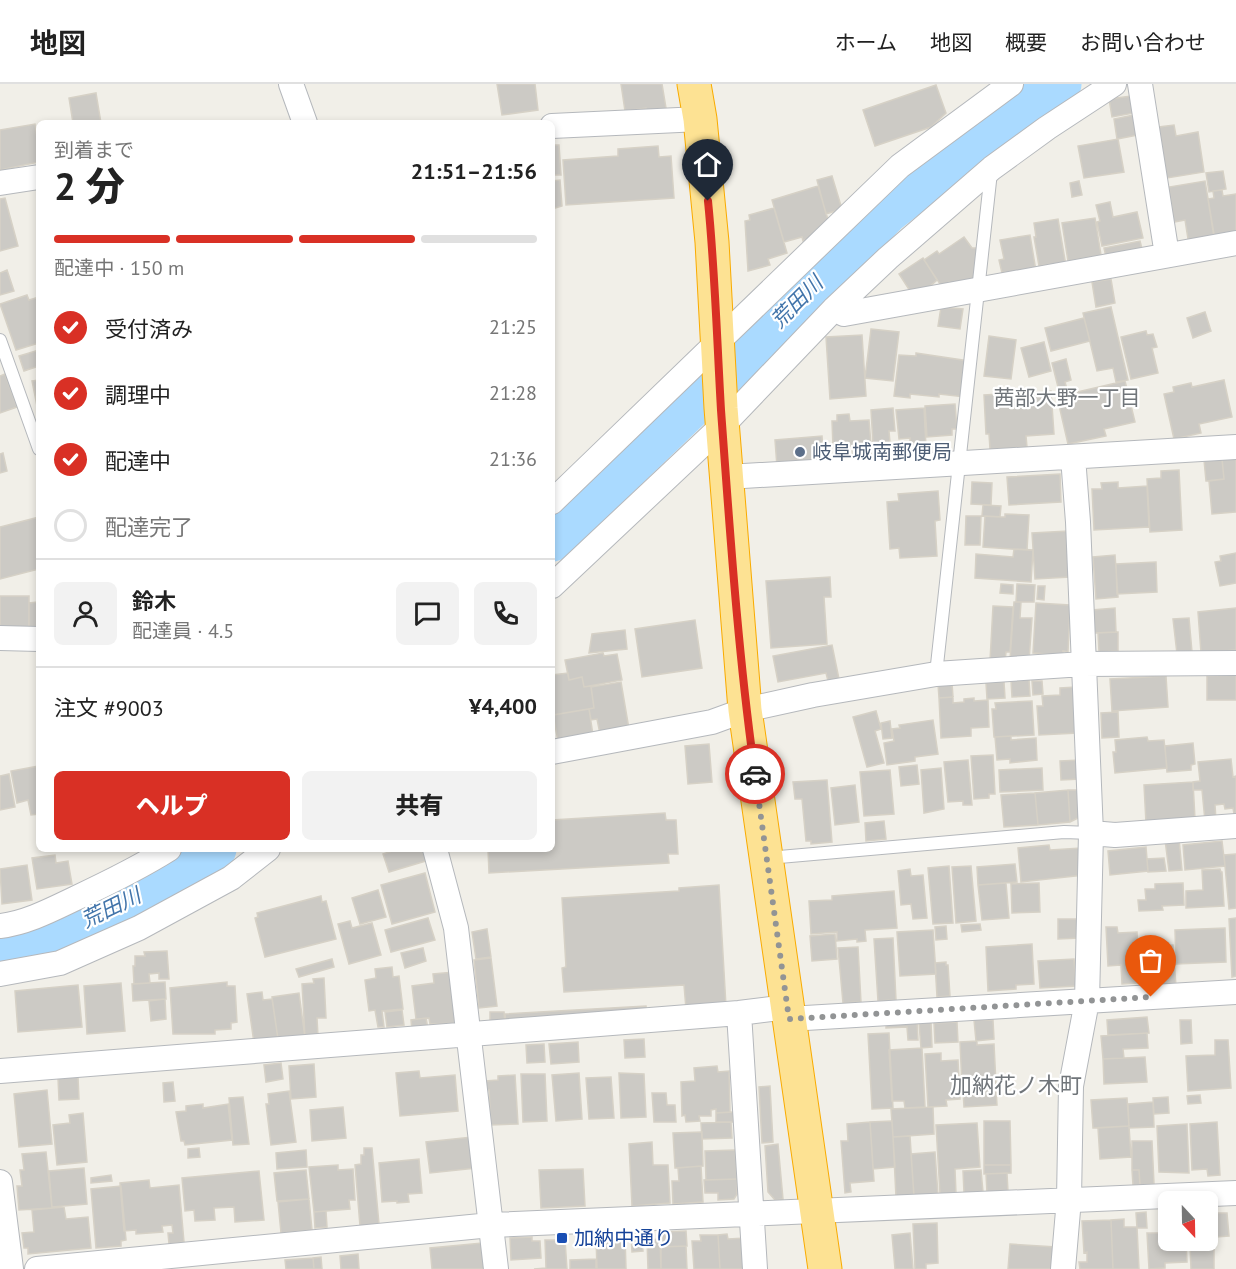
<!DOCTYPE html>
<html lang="ja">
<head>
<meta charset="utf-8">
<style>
	:root { --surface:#fff; --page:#f2f2f2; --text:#222; --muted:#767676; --line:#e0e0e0; --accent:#d93025 }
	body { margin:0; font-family:"PT Sans","Noto Sans JP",sans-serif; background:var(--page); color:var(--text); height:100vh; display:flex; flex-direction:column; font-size:22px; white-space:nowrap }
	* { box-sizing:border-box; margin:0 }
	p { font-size:20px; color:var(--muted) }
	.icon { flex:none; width:33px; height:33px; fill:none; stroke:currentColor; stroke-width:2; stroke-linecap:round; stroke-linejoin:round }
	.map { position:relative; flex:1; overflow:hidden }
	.sheet { position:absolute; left:36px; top:36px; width:519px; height:732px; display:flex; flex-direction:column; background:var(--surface); border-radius:9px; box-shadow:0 3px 9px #0003 }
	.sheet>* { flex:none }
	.needle { width:39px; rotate:158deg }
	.buttons { position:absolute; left:1158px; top:1107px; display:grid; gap:12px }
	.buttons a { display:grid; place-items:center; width:60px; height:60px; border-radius:9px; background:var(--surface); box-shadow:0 3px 9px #0003; font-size:30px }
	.pin { position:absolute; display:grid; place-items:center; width:51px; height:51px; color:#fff; margin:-62px -26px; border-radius:50% 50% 50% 0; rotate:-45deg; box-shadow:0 0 6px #0007 }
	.pin .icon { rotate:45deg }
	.courier { position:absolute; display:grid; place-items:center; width:60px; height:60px; margin:-30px; border:4px solid #d93025; border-radius:50%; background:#fff; color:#222; box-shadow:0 2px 8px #0007 }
	.head em { font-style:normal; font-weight:800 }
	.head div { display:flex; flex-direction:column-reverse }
	.head { display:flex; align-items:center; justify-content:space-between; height:102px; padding:0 18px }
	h1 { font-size:39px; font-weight:800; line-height:45px }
	.bar { display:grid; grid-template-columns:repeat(4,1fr); gap:9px 6px; align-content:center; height:72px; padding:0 18px }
	.bar i { height:8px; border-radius:4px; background:var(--line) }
	.bar .selected { background:var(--accent) }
	.bar p { grid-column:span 4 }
	.line { display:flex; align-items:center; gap:15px; padding:0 18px; border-top:2px solid var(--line) }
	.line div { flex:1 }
	.round { display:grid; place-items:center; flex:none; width:63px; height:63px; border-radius:9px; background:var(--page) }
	ol { padding:0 18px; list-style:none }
	li { display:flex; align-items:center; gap:18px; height:66px }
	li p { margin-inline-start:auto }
	li .icon { padding:6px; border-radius:50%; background:var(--accent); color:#fff; stroke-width:4 }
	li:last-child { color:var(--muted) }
	li i { width:33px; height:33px; border:3px solid var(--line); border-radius:50% }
	.action { display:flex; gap:12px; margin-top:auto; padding:12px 18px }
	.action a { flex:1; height:69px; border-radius:9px; background:var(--accent); color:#fff; font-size:24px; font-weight:800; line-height:69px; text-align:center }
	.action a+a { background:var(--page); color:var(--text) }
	header { display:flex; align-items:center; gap:36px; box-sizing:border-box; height:84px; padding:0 30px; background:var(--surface); border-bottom:2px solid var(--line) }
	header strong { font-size:28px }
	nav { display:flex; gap:33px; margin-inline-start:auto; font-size:21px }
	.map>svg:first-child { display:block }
</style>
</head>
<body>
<header>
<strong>地図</strong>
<nav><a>ホーム</a><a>地図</a><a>概要</a><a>お問い合わせ</a></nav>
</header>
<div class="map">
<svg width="1236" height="1185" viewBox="0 0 1236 1185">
	<rect width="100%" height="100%" fill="#f1efe8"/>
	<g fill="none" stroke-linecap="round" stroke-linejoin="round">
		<path stroke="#aadaff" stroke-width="45" d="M552,455l203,-195 132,-133 107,-83 65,-44
			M0,865l61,-17 71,-32 82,-51"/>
	</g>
	<path fill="#cccac5" stroke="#d6d1c6" stroke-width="1.5" d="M497,0h38l3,26 -36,5z
		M621,0h41l5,30 -20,3 -1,-9 -21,3z
		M936,1l10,28 -15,14 -56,19 -12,-36z
		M96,9l5,30h-28l-4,-25z
		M1131,12l3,17 -22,4 -3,-18z
		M1134,31l4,20 -21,4 -3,-20z
		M35,40l4,24v14l-39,8v-40z
		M1174,41l2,11 22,-4 6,40 -37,6 -8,-51z
		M1118,55l6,33 -40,6 -6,-32z
		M552,61h7l2,30h-9z
		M658,62l1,11 12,-1 3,42 -108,7 -3,-45 55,-4v-7z
		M1223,87l3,18 -17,3 -3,-19z
		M832,92l10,33 -16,5 -9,-34z
		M560,96l2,26 -10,3v-28z
		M1079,97l3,14 -10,2 -2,-14z
		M1205,97l10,59 -26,5 -4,-25 -11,2 -5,-35z
		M818,102l11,37 -12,12 -14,6 -1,-4 -18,5 -12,-42z
		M1222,106l1,6 13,-2v39l-22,4 -6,-38 6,-1 -1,-7z
		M5,114l13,48 -18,5v-52z
		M1110,118l3,15 24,-5 6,26 -41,8 -5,-24 3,-1 -4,-16z
		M774,124l13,45 -19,6 2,6 -22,6 -3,-50 5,-1 -1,-5z
		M1095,134l6,37 -33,6 -6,-38z
		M1058,135l8,47 -15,3 -1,-5 -11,2 -5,-29h2l-2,-14z
		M1030,151l6,36 -30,5 -1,-4 -3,1 -3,-13 5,-1 -4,-19z
		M964,153l8,11h10l-8,35 -22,4 -3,-5 -7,5 -18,-27 13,-9 2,3z
		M1140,157l2,8 -36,8 -2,-9z
		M923,174l14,22 -9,8 -18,3 -11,-17z
		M7,186l7,21 -14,4v-22z
		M1111,195l4,24 -19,4 -4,-25z
		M27,211l2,5 10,-3v46l-23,7 -16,-46z
		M941,223l22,2 -3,20 -22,-3z
		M1111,223l17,73 -12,2 -3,-14 -16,3 -14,-58z
		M1205,228l6,19 -18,7 -6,-20z
		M1084,234l6,23 -39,10 -6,-23z
		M871,245l28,3 -6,49 -28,-3z
		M1146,247l1,4 6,-1 4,13 -5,1 6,25 -27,6 -10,-42z
		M862,251l4,61 -36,3 -4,-62z
		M989,252l27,4 -5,39 -27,-3z
		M1044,258l7,29 -22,6 -8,-29z
		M39,266v16l-15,5 -5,-15z
		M916,269l53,8 -4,36 -26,-3v3l-29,-3v4l-16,-2 5,-41 17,1z
		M1066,275l5,21 -6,2 3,11 -8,2 -8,-32z
		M5,290l12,33 -17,6v-37z
		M39,296v30l-1,1 -6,-30z
		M1224,296l8,37 -33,7 2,9 -27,6 -10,-45 10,-2 -1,-5 18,-4 1,4z
		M1125,297l10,41 -31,7 2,7 -38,8 -10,-43 7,-1 -1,-5z
		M1051,307l3,43 -28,2 1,11 -37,2 -1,-15h-3l-2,-39z
		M955,320l2,25h-5v6l-25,2 -2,-31z
		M893,324l2,23h-6l1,12 -17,1 -2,-34z
		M924,324l2,39 -16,1v-10l-11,1 -3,-29z
		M849,330l1,7 19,-1 3,37 -19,1 -1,-12 -19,1 -1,-26h5v-6z
		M822,352l2,27 -47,4 -2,-27z
		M3,369l4,18 -7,2v-19z
		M1222,374l2,21 -18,2 -2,-21z
		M1236,374v54l-24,2 -3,-33 15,-2 -2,-20z
		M1179,386l3,60 -32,2 -3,-53 14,-1v-7z
		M1060,390l1,28 -52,3 -2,-28z
		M972,398l20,1 -1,22 -20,-1z
		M1118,398v6l29,-2 2,41 -55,3 -2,-41h10l-1,-6z
		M938,407l2,29 -5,1 2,35 -37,2 -1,-10 -9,1 -3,-47 12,-1 -1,-7z
		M983,421l18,1 -1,11 -18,-1z
		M1005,430l24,1 -2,35 -44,-3 2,-31 20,1z
		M966,432h15l-1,29h-15z
		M39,433v52l-39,10v-52z
		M1068,447l2,46 -35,2 -3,-46z
		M1014,465l19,1 -2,32 -56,-4 1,-24 37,3z
		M1236,469v30l-16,3 -5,-24 6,-1 -1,-5z
		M1115,471l3,42 -22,2 -3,-42z
		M1156,478l1,30 -40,2 -1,-30z
		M830,493l1,20h-7l3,47 -56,4 -5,-67z
		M1001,500l12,1v9l-13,-1z
		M1017,500l18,1 -1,17h-18z
		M1038,502h7l-1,14 -7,-1z
		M0,512h29v32h-29z
		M38,515l1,32h-10v-28l9,-1z
		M1014,518h7l-1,16h12l-3,43 -19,-1z
		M1036,519l34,2 -2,47 -5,-1v4l-30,-2z
		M993,522l20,1 -3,45h-4l-1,10 -15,-1z
		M1115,524l1,24 -22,1 -2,-23z
		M1236,524v42l-35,3 -3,-41z
		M1189,534l3,34 -15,2 -4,-35z
		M695,536l7,48 -60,9 -7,-48z
		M625,546l2,19 -38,4 3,-19z
		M1118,548v19l-19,1 -1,-19z
		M832,561l7,34 -11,2 -2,-8 -48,9 -5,-26z
		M603,569l1,3 13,-2 5,26 -38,7 -2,-10 -13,3 -4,-20z
		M568,589l1,7 13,-3 2,10 7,-1 3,22 -41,7 -1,-40z
		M1236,591v25h-29v-24z
		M1166,592l2,31 -56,4 -2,-32z
		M1029,596l1,16 -18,1 -1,-16z
		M1032,597h10l1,13 -10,1z
		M621,598l8,47 -29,5 -3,-15 -6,1 -2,-11 5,-1 -3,-21z
		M1004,598l1,16 -18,1 -1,-16z
		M952,599l1,14 -14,1 -1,-14z
		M1076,603l2,46 -39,2 -2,-29h6l-1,-10 18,-1v-7z
		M953,613v6l11,-1v-3l10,-1v3l14,-1 1,27 -18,1v8l-30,2 -2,-40z
		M1032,617l2,34 -40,2 -2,-28h4l-1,-6z
		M589,625l4,26 -35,6 -5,-26z
		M876,627l5,18 -6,2 9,32 -17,4 -14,-50z
		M1118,628l1,25 -17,1 -1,-25z
		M933,636l5,34 -23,3v4l-28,4 -3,-22 10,-2 -2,-12 8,-1 -1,-3z
		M890,637l2,17 -9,1 -2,-16z
		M1011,652v4l25,-2 1,22 -27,3v-4l-13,1 -2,-23z
		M1147,653l1,4 16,-1 3,28 -52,5 -2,-21h3l-1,-12z
		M1193,659l2,21 -4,1v5l-24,2 -2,-26z
		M709,660l3,38 -24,2 -3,-38z
		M993,671l2,39h-6v4l-15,1 -3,-43z
		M1231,675l2,18 3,-1v38h-2l-1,-6 -8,1 -1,-5 -9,1 1,15 -11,1 -3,-31h-9v-8l7,-1 -2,-19z
		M968,676l4,45h-9v-4l-15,1 -4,-40z
		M1080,676l1,19 -20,1 -1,-19z
		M917,681l2,19 -18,2 -2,-19z
		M39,682v48l-8,1 -3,-15 -11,3 -6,-32z
		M941,684l3,41 -20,4 -3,-43z
		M1042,684l1,22 -43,2 -1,-22z
		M890,686l4,44 -30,2 -4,-44z
		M9,690l6,33 -15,3v-34z
		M827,696l5,62 -21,2v-3h-5l-4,-42h-7l-2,-17z
		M1193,698l2,37 -49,4 -2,-38z
		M855,701l4,37 -24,3 -4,-37z
		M1068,706h13l1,26 -12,6z
		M1068,706l2,32 -32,3 -3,-32z
		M1035,709l3,32 -34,2 -3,-32z
		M665,729l1,7h10l2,34h-10l1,9 -180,10 -1,-24h64v-29z
		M884,737l2,18 -20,2 -1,-18z
		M1179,755l3,31 -13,1 -4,-31z
		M1222,757l3,25 -40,4 -2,-25z
		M1049,761l1,5 31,-2 3,27 -63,7 -3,-34z
		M1146,763l2,24 -38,4 -2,-24z
		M398,765h25l3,12 -37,11 -6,-18z
		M1236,770v54l-7,1 -5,-54z
		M55,771l1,8 12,-2 4,23 -35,5 -5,-31z
		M1164,774l2,13 -18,1 -1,-13z
		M1015,780l2,18 -39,3 -1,-18z
		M27,781l5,35 -30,4 -2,-35z
		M949,782l4,57 -20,1 -5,-56z
		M971,782l5,55 -20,2 -4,-56z
		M910,785l1,7 12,-1 4,43 -14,1 -2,-15 -10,1 -3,-34z
		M1220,785l1,3h1l2,34 -38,2v-17l17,-1 -1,-20z
		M425,789l10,39 -43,12 -11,-39z
		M1006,799l3,35 -27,2 -4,-35z
		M1039,799l1,29 -28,1 -1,-29z
		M1183,799l1,22 -22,1 1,4 -24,1 -1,-11h8l-1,-11h10v-5z
		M719,801l7,121 -40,3 -2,-24 -120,7 -2,-24 4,-1 -4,-69 117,-7v-3z
		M378,806l8,27 -26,7 -8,-26z
		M894,807l3,37 -32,2 1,11 -9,1v-3l-20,2v-9l-26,2 -2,-33 23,-1v-4z
		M321,812l1,6 4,-1 10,38 -71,18 -10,-39 3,-1 -1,-4z
		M428,834l7,22 -44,12 -6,-22z
		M1236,834v58l-4,1 -3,-58z
		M1058,835h23v19l-23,1z
		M350,837l2,7 20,-5 9,32 -32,9 -11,-40z
		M980,840l1,6 -19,2 -1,-7z
		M946,842l1,13 -11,1 -1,-13z
		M1106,843h11l1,6 19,-1 1,15 35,-2 3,41 -19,1 -3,-5 -32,2 -1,-19 -13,1z
		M1225,844l1,34 -50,2 -1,-34z
		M487,845l4,28 -15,2 -4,-27z
		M933,846l3,44 -36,2 -3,-44z
		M835,850l2,25 -25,2 -2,-25z
		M893,854l3,62 -18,1 -4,-62z
		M1032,860l2,40 -18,1v4l-28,2 -2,-44z
		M858,863l3,55 -18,1 -5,-55z
		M423,864l3,13 -21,7 -4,-15z
		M167,867l2,28h-10v-6l-10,1 1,9 -16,1 -1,-18h2v-10h10l-1,-4z
		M491,874l6,48 -18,2 -5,-48z
		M332,875l2,8 -35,10 -3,-8z
		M1074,875l2,27 -36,2 -2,-27z
		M946,878v3h2l2,31 -13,1 -2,-34z
		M392,883l1,10 6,-1 4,33 -21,2 2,16h-6l-3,-17 -6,1 -4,-31 11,-2 -1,-9z
		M454,888l7,51 -31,1 -1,-6 -13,1 -4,-33 22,-3 -1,-9z
		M324,894l2,40h-9l1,18 -13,1 -3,-53 12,-1 -1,-4z
		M165,898l1,17 -33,2 -1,-17z
		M227,898v4h8l2,36 -6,1v6l-16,1v4h-42l-3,-46z
		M121,899l4,48 -38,3 -3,-48z
		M78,901l4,42 -64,5 -3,-41z
		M262,908l1,8 9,-1 6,40 -24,4 -7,-49z
		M299,909l6,45 -27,1 -6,-42z
		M165,915l1,20 -15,2 -2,-20z
		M646,922l1,9 -141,9 -1,-10z
		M402,926l2,15 -17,2 -2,-15z
		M490,928h14l1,11 -15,1z
		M1147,933l2,16 -41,2 -1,-15z
		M426,934l2,11 -16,2 -1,-11z
		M974,936h19l1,19 -18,2z
		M1180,936h11l1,23 -11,1z
		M917,937l1,19h-10l-1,-13 -21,1v-5z
		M931,938l1,25 -11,1 -2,-25z
		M957,938l1,20 -23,1 -1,-20z
		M889,949l4,75 -21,1 -4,-75z
		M1147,949l1,15 -25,1 1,9 -21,1 -2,-23z
		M644,955l1,18 -20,1 -1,-18z
		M1215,956h13l3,48 -43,3 -2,-35 29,-1z
		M977,957v4l17,-1 2,40 -34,2 -2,-44z
		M578,958l1,20 -28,2 -2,-20z
		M544,960l1,18 -18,1 -1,-18z
		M922,964l3,59 -20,1 -1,-7h-12l-3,-51z
		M941,969v8l17,-1 2,39 -14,1 1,6 -19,1 -3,-53z
		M1145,973l2,25 -43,2 -1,-25z
		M281,979l2,16 -17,3 -2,-17z
		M314,980l2,33 -25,2 -2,-33z
		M717,982l1,6 11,-1 1,41 -14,1v-4l-5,1v6h-12l1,5 -14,1 -1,-7 -3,1 -1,-34 14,-1 -1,-13z
		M419,987l1,7 35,-3 3,36 -58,5 -4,-43z
		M579,989l3,46 -26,2 -4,-46z
		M619,989l25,1 2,43 -25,1z
		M521,990h24l2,47 -24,1z
		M515,991l3,49 -27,1 -2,-35h-2l-1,-9 12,-1v-4z
		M78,993l1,22 -20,1 -1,-22z
		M611,993l3,41 -25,1 -3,-41z
		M173,998l2,19 -11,1 -1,-19z
		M770,1002l3,56 -11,1 -3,-56z
		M996,1005l1,16 -33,2 -1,-16z
		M47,1006l5,54 -33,3 -5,-53z
		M289,1007l7,51 -25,3 -5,-41h3l-1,-10z
		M652,1009h14l1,12h8l1,17h-22z
		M1200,1011l1,8 -13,1 -1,-8z
		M243,1013l6,47 -16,1 -4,-47z
		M1168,1013l1,16 -15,1 -1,-16z
		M1127,1014l2,28 -36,2 -2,-28z
		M1153,1018l1,25 -25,1 -1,-24z
		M203,1020v4l25,-4 4,36 -47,5 -1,-4h-3l-5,-29 10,-1v-5z
		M343,1023l3,31 -34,3 -2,-31z
		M933,1023l1,27 -41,3 -2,-28z
		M733,1028v10h-17v-9z
		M83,1029l4,49 -30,3 -4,-40 17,-2 -1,-8z
		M892,1037l3,46 -22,2 -3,-47z
		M984,1037h26l1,44h-27z
		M731,1038l1,16 -30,1 -1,-16z
		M870,1038l4,59 -24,2 1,9 -6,1 -4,-52h7l-1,-17z
		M1217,1038l3,53 -12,1 -1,-7 -15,1 -2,-46z
		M977,1039l3,44 -25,2 1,25h-16l-4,-69z
		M1187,1040l2,49 -30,-1 -2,-46z
		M1129,1042l2,31 -31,2 -2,-31z
		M702,1048l1,34 -28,2 -2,-35z
		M910,1052l4,61h-18l-3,-60z
		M472,1053l4,31 -46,5 -4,-31z
		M1132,1057h20l2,43 -14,1 -1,-15h-7z
		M652,1058l1,23h15l2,38 -38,3 -3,-62z
		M778,1060l5,55 -8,1 -7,-8 -3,-46z
		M199,1064l1,9 -12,1v-9z
		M364,1064h8l7,76 -19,2 -5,-61 6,-1v-9h3z
		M306,1066l1,17 -30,2 -1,-16z
		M735,1066l2,29 -31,1 -1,-29z
		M46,1068l6,56 -33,2 -2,-24h5l-2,-16h4l-2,-16z
		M935,1068l3,43 -24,1 -3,-42z
		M419,1075l3,34 -14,1 1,8 -12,1v-2l-15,1 -3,-39z
		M338,1081v5l15,-1 2,31h-6l1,9 -36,3 -5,-45z
		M984,1081h27v8l-27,1z
		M701,1082l2,36 -30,2 -1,-23h7l-1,-13z
		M84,1084l3,36 -35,3 -3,-36z
		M583,1085l2,37 -44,2 -2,-38z
		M306,1086l3,29 -32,2 -3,-28z
		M981,1086l2,22 -19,1 -1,-22z
		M1132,1086h7l1,15h-7z
		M259,1087l5,49 -29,2 -1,-15 -20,1 1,12 -20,1 -1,-11 -9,1 -3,-33z
		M1007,1089l1,19 -21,1 -1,-19z
		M111,1091l1,6 -21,2v-5z
		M737,1095v15l-3,5 -16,1v-7h-13l-1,-13z
		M149,1096l1,8 29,-3 5,57 -15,2 -1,-11h5l-1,-8 -10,1 1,6 -27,2v-4l-12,1 -4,-48z
		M121,1102l5,54 -5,1v5l-25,2 -5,-59z
		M309,1115l3,31 -31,3 -3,-31z
		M64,1123l2,12 22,-2 3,31 -63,6v-6h-4l-2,-15 12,-1 -2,-22z
		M326,1127l1,16 -12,1 -1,-16z
		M1146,1128l1,16h-10l-1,-15z
		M1216,1129h11l2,23 -13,1z
		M1124,1135v8h13l2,42h-26l-2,-49z
		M1111,1136l2,49h-33l-1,-7h8v-10l-3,1 -2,-32z
		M937,1139l1,40 -12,1v5h-11l-2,-45z
		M1159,1145h9v11h18l1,22 -22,1v5l-16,1 -2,-36h12z
		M686,1147l1,15 -26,1 -1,-15z
		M910,1149l3,36h-18l-3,-34z
		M631,1150h10l2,17 -11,1z
		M727,1150l1,5 17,-1 2,31h-27l-2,-34z
		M700,1151h18l2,34h-26l-2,-28h9z
		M625,1152l1,33h-29l-1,-32z
		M532,1153v4h8l1,17 -30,2 -1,-22z
		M660,1155l1,30h-13l-1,-29z
		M545,1156h20l2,29h-33l12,-1z
		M482,1159l3,26h-53l-2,-21z
		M1010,1160l46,3 -2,22h-46z
		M1214,1160v25h-23l-1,-24z
		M686,1162l1,23h-26v-22z
		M358,1170l1,15h-18l-1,-13z
		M321,1173l1,12h-8l-1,-11z
		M313,1174l1,11h-28l-1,-9z
		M596,1175v10h-26v-9z"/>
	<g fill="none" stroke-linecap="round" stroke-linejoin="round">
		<defs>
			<path id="lane" d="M0,256l39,109
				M936,590l55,-502
				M768,774l296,-26 27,1"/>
			<path id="street" d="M291,0l14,39
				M1140,0l27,171
				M552,42l148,-7
				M0,99l39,-6
				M834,225l10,5 392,-71
				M727,393l509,-30
				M552,418l348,-336 111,-82
				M552,502l171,-161 111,-116 54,-51 104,-90 55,-40 67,-44
				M0,554l39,1
				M552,668l160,-30 33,-12 68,-15 123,-21 147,-10 153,-1
				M1091,749l24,2 121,-9
				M435,765l21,79 40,341
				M0,842c26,-3 51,-16 74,-27 32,-15 65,-31 95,-50
				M0,890l60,-11 79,-35 92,-50 37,-29
				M739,929l16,256
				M789,935l447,-27
				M0,987l739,-58 48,-6
				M0,1098l11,87
				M37,1185l454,-44 745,-32
				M1063,1185l6,-70 2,-113 16,-85 4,-168 -13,-311 -5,-65"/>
			<path id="highway" d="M694,0l6,35 12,123 9,166 24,302 80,559"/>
		</defs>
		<use href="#lane" stroke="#b5b8bc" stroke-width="14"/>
		<use href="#street" stroke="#b5b8bc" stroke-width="26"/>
		<use href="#highway" stroke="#f9ab00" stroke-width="35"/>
		<use href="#lane" stroke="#fff" stroke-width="12"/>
		<use href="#street" stroke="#fff" stroke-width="24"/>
		<use href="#highway" stroke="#fde293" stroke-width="33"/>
	</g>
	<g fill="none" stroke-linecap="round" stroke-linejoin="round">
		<path stroke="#929495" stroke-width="6" stroke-dasharray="0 10.8" d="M755,690l34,245 362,-22"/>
		<path stroke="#d93025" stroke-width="8" d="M708,117c7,70 9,140 13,209 9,122 17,244 34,364"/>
	</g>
	<circle fill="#5c6f8a" stroke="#fff" stroke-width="2" cx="800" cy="368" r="6"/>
	<rect fill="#1a4fb4" stroke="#fff" stroke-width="2" x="556" y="1148" width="12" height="12" rx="3"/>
	<g text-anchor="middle" stroke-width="4.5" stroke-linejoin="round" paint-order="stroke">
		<g font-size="20" fill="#4e5e75" stroke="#fff" text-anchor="start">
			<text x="812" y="375">岐阜城南郵便局</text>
		</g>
		<g font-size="20" fill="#164399" stroke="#fff" text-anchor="start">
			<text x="574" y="1161">加納中通り</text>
		</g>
		<g font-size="21" font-style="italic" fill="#4174aa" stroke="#fff">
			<text transform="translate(797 218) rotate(-45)" y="7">荒田川</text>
			<text transform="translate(111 824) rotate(-26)" y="7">荒田川</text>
		</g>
		<g font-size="21" fill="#70757a" stroke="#fff">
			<text x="1067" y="321">茜部大野一丁目</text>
		</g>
		<g font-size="22" fill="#70757a" stroke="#fff">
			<text x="1016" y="1009">加納花ノ木町</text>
		</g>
	</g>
</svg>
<div class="buttons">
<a><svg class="needle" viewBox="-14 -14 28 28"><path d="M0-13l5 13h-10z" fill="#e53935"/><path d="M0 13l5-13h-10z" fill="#767676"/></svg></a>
</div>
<div class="pin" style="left:1151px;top:913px;background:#ea580c"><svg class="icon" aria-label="bag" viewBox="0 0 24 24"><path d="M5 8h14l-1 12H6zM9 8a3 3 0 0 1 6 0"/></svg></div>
<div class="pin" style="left:708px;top:117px;background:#1f2937"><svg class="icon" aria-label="home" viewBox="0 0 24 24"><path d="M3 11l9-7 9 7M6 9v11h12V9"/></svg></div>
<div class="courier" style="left:755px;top:690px"><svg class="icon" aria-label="car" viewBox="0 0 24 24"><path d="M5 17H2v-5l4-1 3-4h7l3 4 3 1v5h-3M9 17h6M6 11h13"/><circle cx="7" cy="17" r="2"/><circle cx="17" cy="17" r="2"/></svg></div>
<section class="sheet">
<div class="head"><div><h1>2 分</h1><p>到着まで</p></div><em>21:51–21:56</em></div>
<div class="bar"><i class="selected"></i><i class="selected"></i><i class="selected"></i><i></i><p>配達中 · 150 m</p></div>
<ol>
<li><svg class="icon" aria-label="check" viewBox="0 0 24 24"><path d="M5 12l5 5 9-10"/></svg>受付済み<p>21:25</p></li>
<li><svg class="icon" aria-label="check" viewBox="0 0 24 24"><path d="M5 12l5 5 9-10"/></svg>調理中<p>21:28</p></li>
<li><svg class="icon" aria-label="check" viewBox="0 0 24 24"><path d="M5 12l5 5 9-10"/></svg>配達中<p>21:36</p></li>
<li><i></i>配達完了</li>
</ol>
<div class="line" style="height:108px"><a class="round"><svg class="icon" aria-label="person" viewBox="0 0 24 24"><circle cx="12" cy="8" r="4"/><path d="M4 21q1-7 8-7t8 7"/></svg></a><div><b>鈴木</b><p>配達員 · 4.5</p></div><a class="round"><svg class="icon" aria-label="chat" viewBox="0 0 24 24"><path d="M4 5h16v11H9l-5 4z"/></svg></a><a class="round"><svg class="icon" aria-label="phone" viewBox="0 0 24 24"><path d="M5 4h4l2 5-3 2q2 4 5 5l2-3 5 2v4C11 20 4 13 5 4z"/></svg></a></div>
<div class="line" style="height:78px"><div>注文 #9003</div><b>¥4,400</b></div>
<div class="action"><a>ヘルプ</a><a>共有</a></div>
</section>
</div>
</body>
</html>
